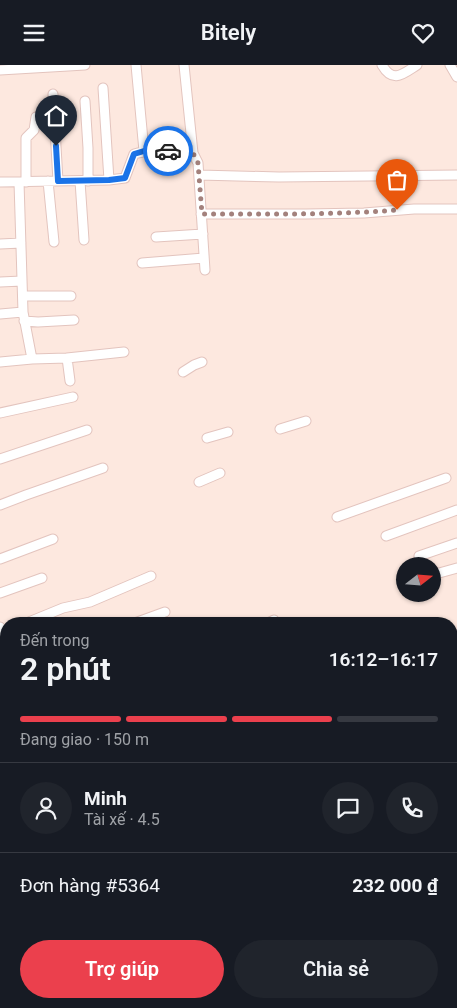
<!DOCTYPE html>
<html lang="vi">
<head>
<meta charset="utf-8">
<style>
	:root { --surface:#171b24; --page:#20242c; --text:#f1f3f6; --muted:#9ea1a6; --line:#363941; --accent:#eb404d }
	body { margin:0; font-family:Roboto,sans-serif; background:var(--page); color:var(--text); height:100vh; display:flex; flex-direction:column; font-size:19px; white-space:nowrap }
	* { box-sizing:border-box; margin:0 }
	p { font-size:16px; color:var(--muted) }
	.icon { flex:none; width:28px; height:28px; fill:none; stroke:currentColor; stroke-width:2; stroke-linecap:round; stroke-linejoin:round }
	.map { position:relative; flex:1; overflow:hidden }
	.drawer { position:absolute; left:0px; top:552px; width:458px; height:391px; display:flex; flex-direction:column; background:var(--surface); border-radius:20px 20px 0 0; box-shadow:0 1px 4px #0004 }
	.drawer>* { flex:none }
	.needle { width:32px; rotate:73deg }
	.buttons { position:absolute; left:396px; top:492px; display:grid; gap:10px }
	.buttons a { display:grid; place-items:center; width:45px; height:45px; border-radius:50%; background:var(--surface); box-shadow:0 1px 4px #0004; font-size:25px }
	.pin { position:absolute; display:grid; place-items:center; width:42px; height:42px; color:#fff; margin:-51px -21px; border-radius:50% 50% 50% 0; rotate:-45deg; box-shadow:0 0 5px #0007 }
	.pin .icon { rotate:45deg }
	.courier { position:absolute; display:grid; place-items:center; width:50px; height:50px; margin:-25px; border:4px solid #1a73e8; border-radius:50%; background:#fff; color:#222; box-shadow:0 1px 6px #0007 }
	.overview em { font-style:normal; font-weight:600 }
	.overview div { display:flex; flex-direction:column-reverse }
	.overview { display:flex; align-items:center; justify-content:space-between; height:85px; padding:0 20px }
	h1 { font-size:32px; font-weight:600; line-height:38px }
	.bar { display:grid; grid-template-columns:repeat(4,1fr); gap:8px 5px; align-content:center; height:60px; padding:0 20px }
	.bar i { height:6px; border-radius:4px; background:var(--line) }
	.bar .active { background:var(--accent) }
	.bar p { grid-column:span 4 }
	.line { display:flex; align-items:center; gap:12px; padding:0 20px; border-top:1px solid var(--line) }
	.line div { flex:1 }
	.round { display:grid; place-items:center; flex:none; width:52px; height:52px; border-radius:26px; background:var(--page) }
	.primary-button { display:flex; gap:10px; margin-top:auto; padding:10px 20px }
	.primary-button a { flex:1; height:58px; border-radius:30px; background:var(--accent); color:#fff; font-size:20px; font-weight:600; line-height:58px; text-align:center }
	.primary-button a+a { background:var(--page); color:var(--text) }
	header { display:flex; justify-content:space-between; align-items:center; height:65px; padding:0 20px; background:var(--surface); font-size:22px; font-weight:600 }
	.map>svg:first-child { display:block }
</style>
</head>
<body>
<header><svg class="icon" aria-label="menu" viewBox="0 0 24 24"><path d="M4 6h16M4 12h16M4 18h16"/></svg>Bitely<svg class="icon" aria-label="heart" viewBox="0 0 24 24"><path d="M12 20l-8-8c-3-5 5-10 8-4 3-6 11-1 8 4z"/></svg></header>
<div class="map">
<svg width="457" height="943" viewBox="0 0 457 943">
	<rect width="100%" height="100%" fill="#fde8df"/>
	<path fill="#ddeabe" d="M6,902v27h-6v-26z"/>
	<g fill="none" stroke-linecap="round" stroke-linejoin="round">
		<defs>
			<path id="minor" d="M136,0l8,86
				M184,0l9,88 5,10 7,107
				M382,0c11,19 21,9 35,0
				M450,0l7,12
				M0,5l85,-5
				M103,23l6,92
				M53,29l5,87
				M85,36l3,47v33
				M199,110l80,2 178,-2
				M48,116l6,61
				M80,116l4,59
				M0,117l109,-2 16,-2 9,-24c19,-5 39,-3 59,-1
				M19,117l4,130 9,47 35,-1 3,23
				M26,117v-44l8,-8 2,-13
				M201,149h105l58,-1 50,-4h43
				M156,172l47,-3
				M0,179l21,-1
				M142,198l62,-5
				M0,217l22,-1
				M23,231h48
				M0,249l23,-2
				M24,256l14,1 36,-2
				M67,293l57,-6
				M0,297l32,-3
				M183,307l11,-7 8,-3
				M0,348l73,-16
				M280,364l26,-8
				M207,373l21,-6
				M0,394l87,-29
				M199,417l21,-9
				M0,440l26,-10 77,-27
				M337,452l109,-39
				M386,471l71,-26
				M419,491l38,-13
				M0,494l53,-20
				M432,510l25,-7
				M0,528l42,-15
				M24,559l39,-16 27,-6 61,-26
				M132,559l33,-12
				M266,559l8,-4
				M0,562l6,15
				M451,679l6,-2
				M0,712l6,11
				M0,774h6
				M451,784l6,-2
				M0,842h6
				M451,886l6,17
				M0,899l6,-1
				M0,933l6,-1
				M68,938l1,5
				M121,938v5
				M236,938l1,5
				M281,943l16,-5"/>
		</defs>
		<use href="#minor" stroke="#e3c4be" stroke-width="11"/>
		<use href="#minor" stroke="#fff" stroke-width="9"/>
	</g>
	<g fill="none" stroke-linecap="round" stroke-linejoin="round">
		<path stroke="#a3817c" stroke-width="5" stroke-dasharray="0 9" d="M168,86l25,2 5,10 4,51c65,0 130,1 195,-4"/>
		<path stroke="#1a73e8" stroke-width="6" d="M56,81l2,35 51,-1 16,-2 9,-24 10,-3h24"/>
	</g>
</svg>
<div class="buttons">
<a><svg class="needle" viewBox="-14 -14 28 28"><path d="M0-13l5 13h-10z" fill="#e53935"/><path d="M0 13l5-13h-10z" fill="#9ea1a6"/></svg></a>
</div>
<div class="pin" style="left:397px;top:145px;background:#ea580c"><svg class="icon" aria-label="bag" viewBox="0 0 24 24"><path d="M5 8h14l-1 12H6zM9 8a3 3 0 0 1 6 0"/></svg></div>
<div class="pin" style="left:56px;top:81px;background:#1f2937"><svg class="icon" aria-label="home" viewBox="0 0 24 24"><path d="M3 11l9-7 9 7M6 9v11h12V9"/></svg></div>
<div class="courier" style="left:168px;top:86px"><svg class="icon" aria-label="car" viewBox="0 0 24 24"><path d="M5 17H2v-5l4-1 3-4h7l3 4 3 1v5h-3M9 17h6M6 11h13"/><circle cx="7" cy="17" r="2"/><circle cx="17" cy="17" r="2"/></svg></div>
<section class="drawer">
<div class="overview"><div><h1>2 phút</h1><p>Đến trong</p></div><em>16:12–16:17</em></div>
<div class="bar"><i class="active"></i><i class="active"></i><i class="active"></i><i></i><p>Đang giao · 150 m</p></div>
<div class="line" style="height:90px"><a class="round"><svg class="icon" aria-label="person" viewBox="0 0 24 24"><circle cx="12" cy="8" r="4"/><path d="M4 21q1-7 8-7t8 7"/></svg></a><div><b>Minh</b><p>Tài xế · 4.5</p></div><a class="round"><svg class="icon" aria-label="chat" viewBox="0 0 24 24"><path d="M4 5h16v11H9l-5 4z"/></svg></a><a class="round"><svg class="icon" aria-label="phone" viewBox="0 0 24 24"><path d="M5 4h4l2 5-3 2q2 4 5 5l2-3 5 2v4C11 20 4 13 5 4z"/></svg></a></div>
<div class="line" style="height:65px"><div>Đơn hàng #5364</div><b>232 000 ₫</b></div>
<div class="primary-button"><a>Trợ giúp</a><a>Chia sẻ</a></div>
</section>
</div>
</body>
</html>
